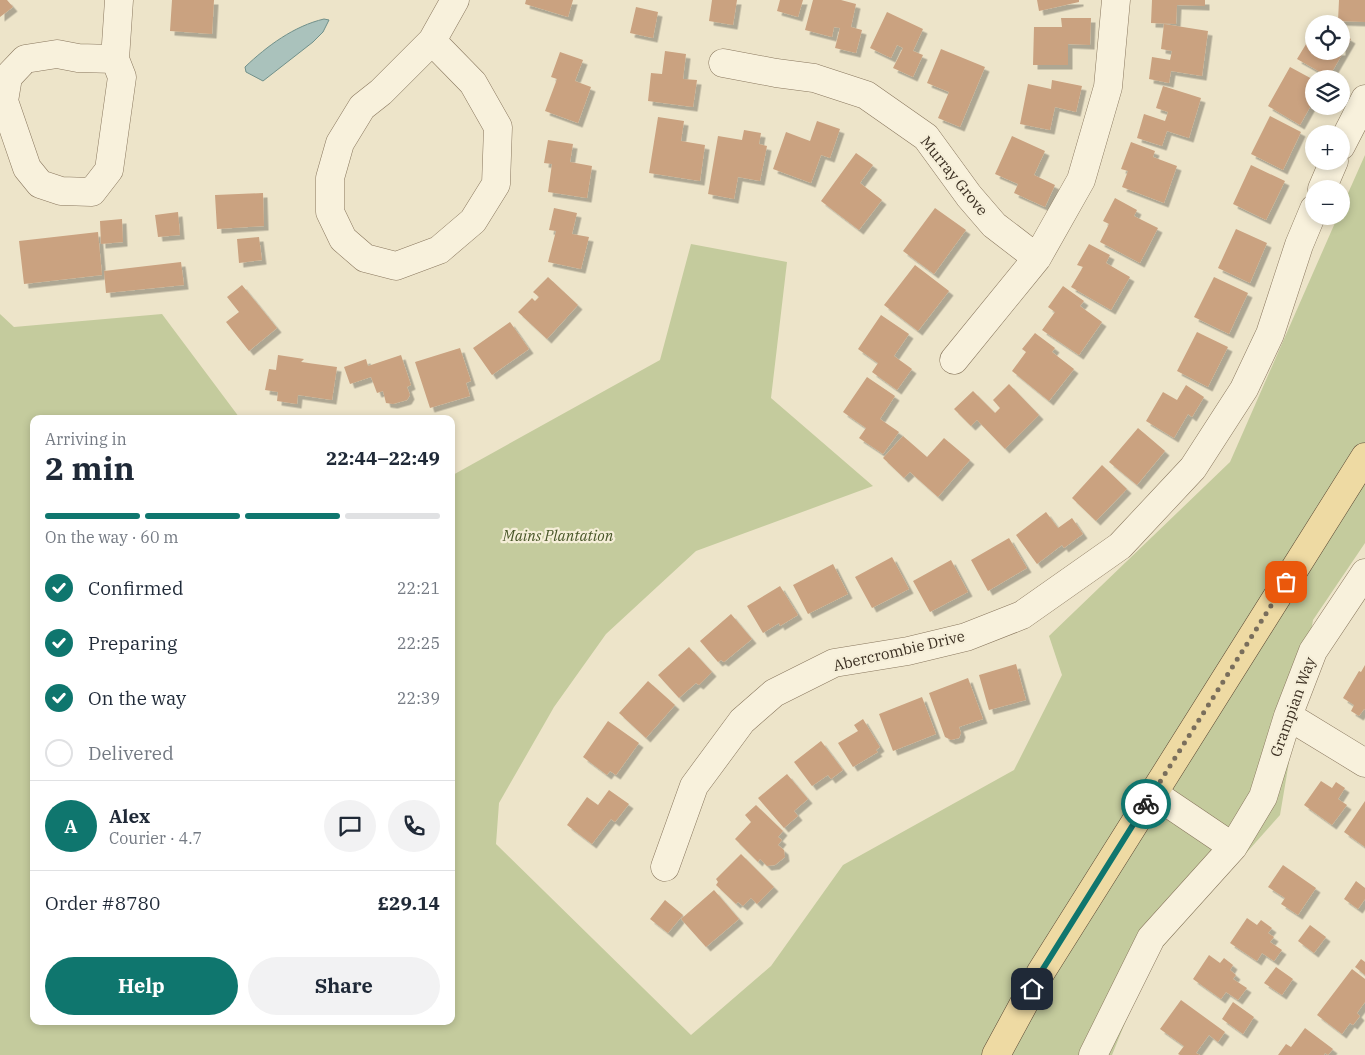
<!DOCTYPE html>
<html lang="en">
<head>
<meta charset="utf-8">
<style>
	:root { --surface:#fff; --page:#f2f2f3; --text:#1f2937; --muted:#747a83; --line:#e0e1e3; --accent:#0f766e }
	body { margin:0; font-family:"IBM Plex Serif",serif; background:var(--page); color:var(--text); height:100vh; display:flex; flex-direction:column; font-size:19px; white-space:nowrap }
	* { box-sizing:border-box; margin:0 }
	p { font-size:16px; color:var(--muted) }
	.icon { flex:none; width:28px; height:28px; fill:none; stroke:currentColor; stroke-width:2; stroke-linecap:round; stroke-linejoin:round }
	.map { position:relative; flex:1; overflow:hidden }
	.drawer { position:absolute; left:30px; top:415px; width:425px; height:610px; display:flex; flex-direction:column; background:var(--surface); border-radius:10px; box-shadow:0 2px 8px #0003 }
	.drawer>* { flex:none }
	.buttons { position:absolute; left:1305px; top:15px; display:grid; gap:10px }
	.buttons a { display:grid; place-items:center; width:45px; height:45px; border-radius:50%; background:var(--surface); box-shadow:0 2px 8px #0003; font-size:25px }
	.pin { position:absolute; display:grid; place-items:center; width:42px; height:42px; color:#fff; margin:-21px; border-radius:10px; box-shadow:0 2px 8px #0006 }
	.courier { position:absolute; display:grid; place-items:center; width:50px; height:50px; margin:-25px; border:4px solid #0f766e; border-radius:50%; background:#fff; color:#222; box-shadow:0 1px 6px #0007 }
	.summary em { font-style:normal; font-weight:800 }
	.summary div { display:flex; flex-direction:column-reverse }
	.summary { display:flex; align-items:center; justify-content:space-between; height:85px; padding:0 15px }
	h1 { font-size:32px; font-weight:800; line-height:38px }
	.bar { display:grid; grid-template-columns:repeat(4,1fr); gap:8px 5px; align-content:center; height:60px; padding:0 15px }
	.bar i { height:6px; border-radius:4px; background:var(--line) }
	.bar .selected { background:var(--accent) }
	.bar p { grid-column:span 4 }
	.line { display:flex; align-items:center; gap:12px; padding:0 15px; border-top:1px solid var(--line) }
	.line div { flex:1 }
	.round { display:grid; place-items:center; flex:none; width:52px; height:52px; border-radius:26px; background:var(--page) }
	ol { padding:0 15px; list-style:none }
	li { display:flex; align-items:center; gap:15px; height:55px }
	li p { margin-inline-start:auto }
	li .icon { padding:5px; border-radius:50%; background:var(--accent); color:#fff; stroke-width:4 }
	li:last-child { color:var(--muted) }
	li i { width:28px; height:28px; border:2px solid var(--line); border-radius:50% }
	.primary-button { display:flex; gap:10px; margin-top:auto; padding:10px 15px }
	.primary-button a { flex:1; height:58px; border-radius:30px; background:var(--accent); color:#fff; font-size:20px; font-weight:800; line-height:58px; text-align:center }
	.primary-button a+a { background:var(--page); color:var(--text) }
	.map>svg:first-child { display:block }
</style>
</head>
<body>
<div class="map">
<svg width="1365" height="1055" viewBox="0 0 1365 1055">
	<defs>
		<filter id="shadow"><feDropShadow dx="4.5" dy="4.5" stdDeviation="0" flood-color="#0004"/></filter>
	</defs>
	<rect width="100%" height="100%" fill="#ede4c9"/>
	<path fill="#c4cb9d" d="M1365,155v388l-52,77 -33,195 -130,146 -38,94h-1112v-741l14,13 148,-13 77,103 4,2h-209v602h417v-545l209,-116 31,-116 96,18 -16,136 102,88 -177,65 -90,83 -52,73 -55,96 -3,41 195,191 80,-69 72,-101 171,-95 48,-95 -13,-39 181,-174 108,-246h3v-7z"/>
	<path fill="#aac2bc" stroke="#70908a" d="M324,19l5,1 -6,12 -10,10 -50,39 -17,-9 -1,-5c22,-21 49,-41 79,-48z"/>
	<path fill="#caa280" filter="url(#shadow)" d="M0,0h7l6,7 -13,10z
		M172,0h42l-2,34 -42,-3z
		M526,0h47l-5,17 -43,-13z
		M712,0h25l-4,25 -24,-4z
		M780,0h23l-5,17 -21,-6z
		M813,0h28l15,4 -5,23 11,3 -6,23 -21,-5 5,-20 -6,-1 -2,10 -27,-7z
		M1037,0h42v2l-40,9z
		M1152,0h53v6l-28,-1 -1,19 -25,-1z
		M1339,0h26v22l-27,-1z
		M636,7l22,5 -5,26 -23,-5z
		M887,12l36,17 -10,22 10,4 -10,22 -20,-9 10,-20 -6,-3 -6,13 -21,-10z
		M1061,18h30l-1,27 -22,-1v21h-35l1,-38h28z
		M1164,24l44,7 -6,45 -31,-5 -2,12 -20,-4 3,-22 18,3 2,-9 -11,-2z
		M1314,31v20h27v-18l10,6 -22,38 -32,-18z
		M941,49l44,18 -25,60 -22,-9 11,-26 -22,-9z
		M665,51l21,3 -3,25 14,1 -4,27 -45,-6 3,-28 11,1z
		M560,52l23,8 -8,21 16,6 -13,36 -33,-12 12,-32 -6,-2z
		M1290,67l24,13v20l-14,25 -32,-19z
		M1052,80l30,6 -6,26 -21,-5 -5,23 -30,-6 8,-40 23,5z
		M1163,86l38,12 -12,40 -22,-7 -5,15 -25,-8 7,-24 21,7 3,-9 -12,-4z
		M1270,116l31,16 -18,38 -32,-16z
		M658,117l26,4 -3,20 24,4 -5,36 -51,-8z
		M817,121l23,8 -10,29 -9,-3 -10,28 -38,-14 13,-37 24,9z
		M744,130l17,3 -2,11 8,2 -7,35 -22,-4 -4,22 -26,-5 10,-58 24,4z
		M1012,136l33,15 -11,24 21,10 -10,22 -31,-14 4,-9 -23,-10z
		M548,140l25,4 -3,18 22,4 -5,32 -39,-6 4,-28 -8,-1z
		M1131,142l24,9 -2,6 24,9 -13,37 -42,-16 6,-16 -7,-2z
		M856,153l17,12 -13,18 22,17 -23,30 -38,-29z
		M1251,165l34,16 -19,39 -33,-16z
		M263,193l1,33 -47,3 -2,-34z
		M1115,198l22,12 -3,6 24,12 -18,35 -40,-21 9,-18 -6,-3z
		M554,208l23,5 -5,21 17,3 -8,32 -33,-7 8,-31 -7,-1z
		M935,208l31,22 -32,44 -31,-23z
		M178,212l2,23 -22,2 -3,-22z
		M122,219l1,23 -22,2 -1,-23z
		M1236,229l31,14 -17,40 -32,-15z
		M98,232l4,43 -78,9 -5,-43z
		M259,237l3,23 -23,3 -2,-24z
		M1089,244l21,11 -4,8 24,14 -19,33 -40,-23 12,-20 -6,-2z
		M181,262l3,23 -78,8 -2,-22z
		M915,265l34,26 -31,40 -34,-26z
		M548,277l30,28 -31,34 -29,-27 14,-14 3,3 4,-4 -6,-5z
		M1214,277l34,16 -19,41 -35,-17z
		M242,285l35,43 -28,23 -23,-29 13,-10 -12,-15z
		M1063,286l21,15 -4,5 22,16 -23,33 -37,-25 13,-18 -7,-5z
		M881,315l28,19 -15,22 18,13 -15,21 -25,-18 6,-9 -20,-14z
		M510,322l19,27 -37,26 -19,-27z
		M1197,332l31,15 -20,40 -31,-16z
		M1035,333l20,15 -3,4 22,17 -25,32 -37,-30 14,-19 -4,-3z
		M460,348l11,33 -5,2 4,13 -40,12 -15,-46z
		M278,355l26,4 -3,3 36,5 -5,33 -34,-5 -1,9 -20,-3 1,-9 -13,-2 4,-21 7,1z
		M401,355l10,30 -4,2 3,8 -3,5 -14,4 -7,-1 -3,-12 -6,2 -6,-16 -21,7 -6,-17 22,-8 2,7z
		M867,377l28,19 -15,23 19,13 -16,22 -24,-16 7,-10 -23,-16z
		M1009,384l30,31 -34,34 -28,-29 -6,6 -17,-17 19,-18 22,22 5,-5 -7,-8z
		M1186,385l18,12 -12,20 -4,-3 -14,24 -28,-17 17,-29 14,8z
		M1138,428l27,23 -28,34 -28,-23z
		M903,436l24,21 17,-19 26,22 -32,37 -28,-25 -6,6 -21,-20z
		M1102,465l25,24 -31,32 -24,-23z
		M1046,512l12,16 14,-10 11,16 -19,14 -2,-3 -25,19 -21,-29z
		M1009,538l18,30 -39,23 -17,-31z
		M892,557l17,32 -37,19 -17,-31z
		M951,560l17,32 -38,20 -17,-31z
		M833,564l15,30 -40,20 -15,-29z
		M780,586l18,29 -18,11 -1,-3 -16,10 -16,-27z
		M731,614l21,25 -28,23 -3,-2 -3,2 -18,-21z
		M689,647l23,25 -13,13 -3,-2 -17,15 -21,-23z
		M1016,664l10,36 -37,10 -10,-35z
		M1365,665v45l-1,-1 -5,7 -8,-5 3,-6 -11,-7 16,-27 2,1z
		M968,678l15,41 -24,8 2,6 -2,5 -8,2 -6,-3 -16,-44z
		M648,681l27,24 -29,33 -27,-25z
		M922,697l14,37 -43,17 -14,-37z
		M863,719l17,28 -4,3 2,2 -25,15 -15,-24 20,-12 -4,-6z
		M608,721l31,22 -23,32 -6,-4 -3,4 -24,-18z
		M821,741l22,29 -12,9 -3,-4 -16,11 -18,-24z
		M787,774l21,25 -14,12 4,5 -14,12 -26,-30z
		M1321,781l11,7 4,-6 9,6 -7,11 9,6 -15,20 -28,-20z
		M609,790l20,14 -14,18 -4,-3 -19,25 -25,-19 20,-28 11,8z
		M1365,801v46l-21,-15z
		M756,805l27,26 -5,6 4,3 -4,5 6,5 1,7 -10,8 -8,1 -7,-7 -2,3 -23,-23 16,-17 -6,-7z
		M741,854l33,33 -17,17 -6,-6 -8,8 -5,-4 -2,2 -20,-19 2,-3 -2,-3z
		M1283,865l33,23 -18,27 -17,-11 4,-6 -17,-11z
		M1356,881l9,7v11l-7,10 -14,-10z
		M714,890l25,29 -33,28 -25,-28z
		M665,900l18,15 -15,18 -18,-14z
		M1247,918l10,7 4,-5 11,8 -4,5 6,4 -4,5 12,8 -8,11 -12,-8 -5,8 -27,-18z
		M1310,925l16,12 -12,16 -16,-12z
		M1209,955l11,8 4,-5 9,7 -3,5 6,5 -3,4 14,9 -9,12 -12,-8 -5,7 -28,-20z
		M1361,959l4,3v13l-10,-8z
		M1276,967l17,12 -11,16 -18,-12z
		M1352,969l13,10v23l-8,11 3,3 -7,9 -3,-2 -8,11 -25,-19z
		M1181,1000l44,32 -7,10 -9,-7 -13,18 4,2h-20l-2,-1 6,-8 -24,-17z
		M1233,1002l21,15 -11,17 -21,-15z
		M1305,1028l28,21 -5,6 -3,-2 -1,2h-46l8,-11 5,3z"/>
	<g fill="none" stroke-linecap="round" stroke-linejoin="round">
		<defs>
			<path id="minor" d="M432,41l41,42 25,44 -2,57 -23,37 -34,29 -43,16 -31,-8 -22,-19 -13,-27v-34l10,-35 22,-36 19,-15z
				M432,41l23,-41
				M57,54l21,4 37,1 7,18 -13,93 -17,22 -31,-1 -21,-7 -13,-16 -23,-67 4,-24 17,-18z
				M115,59l4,-59
				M723,63l53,10 38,5 52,17 60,42 43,59 25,29 43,33
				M1341,146l24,-47
				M1322,189l12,-28
				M954,360l83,-102 44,-78 27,-93 8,-87
				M1288,716l77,47
				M1153,793l80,54
				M665,867l29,-81 48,-65 32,-28 60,-30 74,-12 58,-14 56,-22 98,-69 73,-78 51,-79 26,-55 29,-89 15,-36
				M1093,1055l58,-117 82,-91 30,-50 25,-81 25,-65 52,-78"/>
			<path id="major" d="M996,1055l45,-83 324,-515"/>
		</defs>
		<use href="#minor" stroke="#89775e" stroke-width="29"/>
		<use href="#major" stroke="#574532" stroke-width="29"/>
		<use href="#minor" stroke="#f8f1dc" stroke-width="28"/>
		<use href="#major" stroke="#eedaa3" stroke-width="28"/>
	</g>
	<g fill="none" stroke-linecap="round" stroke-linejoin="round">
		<path stroke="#796e5c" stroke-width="5" stroke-dasharray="0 9" d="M1146,804l140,-222"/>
		<path stroke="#0f766e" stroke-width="6" d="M1032,989l9,-17 105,-168"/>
	</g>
	<g text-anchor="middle" stroke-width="4.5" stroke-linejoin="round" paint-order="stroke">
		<g font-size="15" fill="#3a2e21" stroke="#f5eed8">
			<text transform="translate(954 176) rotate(51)" y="5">Murray Grove</text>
			<text transform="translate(899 651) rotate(-13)" y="5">Abercrombie Drive</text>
			<text transform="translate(1293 707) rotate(-70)" y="5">Grampian Way</text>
		</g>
		<g font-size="15" font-style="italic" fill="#485628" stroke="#f5eed8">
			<text x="558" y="541">Mains Plantation</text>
		</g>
	</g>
</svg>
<div class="buttons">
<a><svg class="icon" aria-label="locate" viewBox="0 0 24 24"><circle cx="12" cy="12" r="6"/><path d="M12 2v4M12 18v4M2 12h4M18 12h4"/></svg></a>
<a><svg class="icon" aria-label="layers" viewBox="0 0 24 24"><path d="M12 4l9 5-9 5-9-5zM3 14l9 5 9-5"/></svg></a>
<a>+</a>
<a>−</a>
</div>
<div class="pin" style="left:1286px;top:582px;background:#ea580c"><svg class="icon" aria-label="bag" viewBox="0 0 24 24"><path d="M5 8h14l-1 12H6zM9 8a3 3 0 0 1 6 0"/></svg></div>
<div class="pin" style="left:1032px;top:989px;background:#1f2937"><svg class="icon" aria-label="home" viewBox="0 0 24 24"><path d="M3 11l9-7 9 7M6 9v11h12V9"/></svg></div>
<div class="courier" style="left:1146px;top:804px"><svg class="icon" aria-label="bike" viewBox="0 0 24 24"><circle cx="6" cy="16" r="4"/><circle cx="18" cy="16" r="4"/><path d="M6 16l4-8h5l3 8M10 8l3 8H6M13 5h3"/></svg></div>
<section class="drawer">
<div class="summary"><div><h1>2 min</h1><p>Arriving in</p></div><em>22:44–22:49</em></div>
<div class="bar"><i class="selected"></i><i class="selected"></i><i class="selected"></i><i></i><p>On the way · 60 m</p></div>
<ol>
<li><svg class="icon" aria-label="check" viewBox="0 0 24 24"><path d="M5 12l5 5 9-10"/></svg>Confirmed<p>22:21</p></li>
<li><svg class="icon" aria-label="check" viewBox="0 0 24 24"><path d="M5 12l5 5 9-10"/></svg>Preparing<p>22:25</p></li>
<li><svg class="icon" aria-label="check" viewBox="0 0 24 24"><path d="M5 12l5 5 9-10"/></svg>On the way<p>22:39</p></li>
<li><i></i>Delivered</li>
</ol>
<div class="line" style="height:90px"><b class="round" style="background:var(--accent);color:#fff">A</b><div><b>Alex</b><p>Courier · 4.7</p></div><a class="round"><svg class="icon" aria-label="chat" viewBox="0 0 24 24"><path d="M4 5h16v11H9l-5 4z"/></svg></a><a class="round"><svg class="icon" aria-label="phone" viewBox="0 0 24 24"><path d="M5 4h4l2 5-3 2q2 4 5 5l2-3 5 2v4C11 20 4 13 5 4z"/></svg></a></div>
<div class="line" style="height:65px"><div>Order #8780</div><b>£29.14</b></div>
<div class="primary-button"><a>Help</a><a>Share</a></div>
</section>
</div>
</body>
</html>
